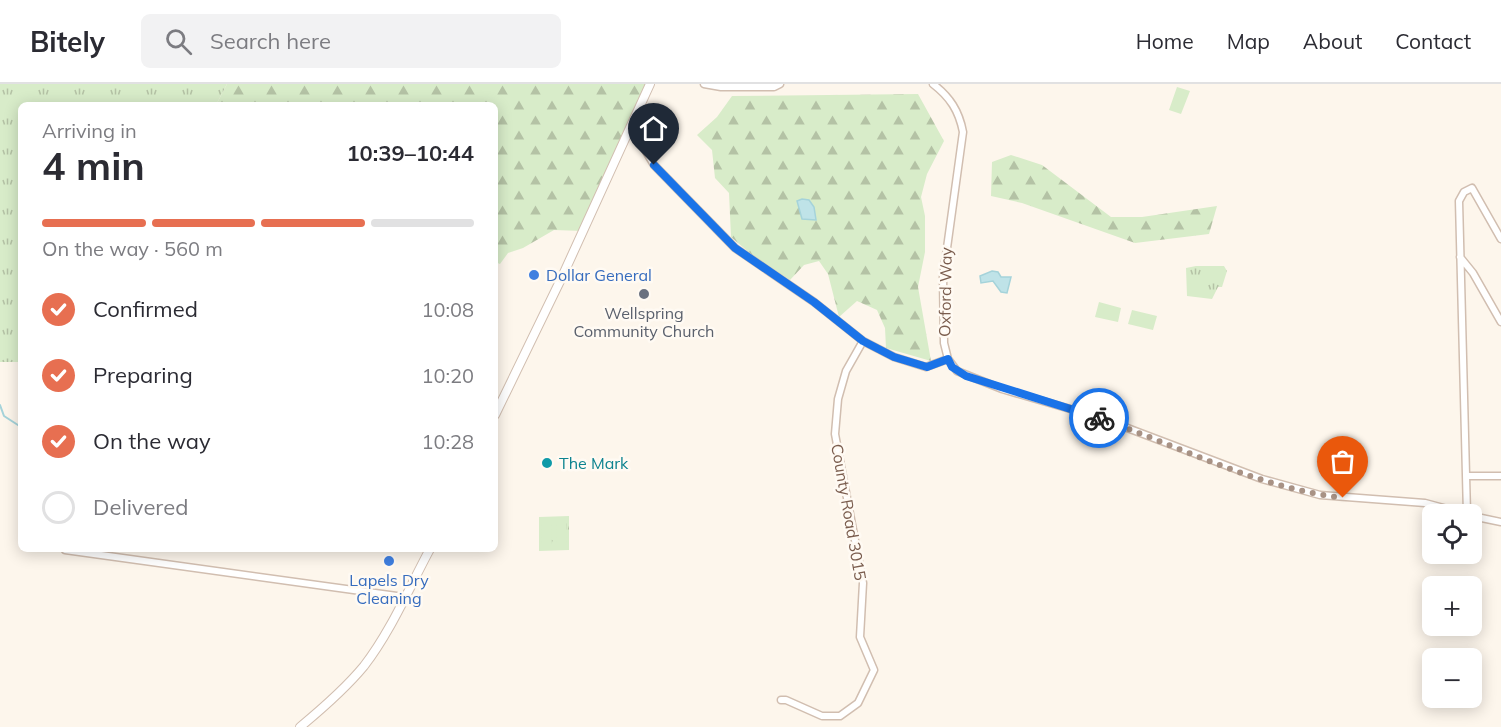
<!DOCTYPE html>
<html lang="en">
<head>
<meta charset="utf-8">
<style>
	:root { --surface:#fff; --page:#f2f2f3; --text:#2b2b33; --muted:#7c7c81; --line:#e1e1e2; --accent:#e76f51 }
	body { margin:0; font-family:Mulish,sans-serif; background:var(--page); color:var(--text); height:100vh; display:flex; flex-direction:column; font-size:22px; white-space:nowrap }
	* { box-sizing:border-box; margin:0 }
	p { font-size:20px; color:var(--muted) }
	.icon { flex:none; width:33px; height:33px; fill:none; stroke:currentColor; stroke-width:2; stroke-linecap:round; stroke-linejoin:round }
	.map { position:relative; flex:1; overflow:hidden }
	.details { position:absolute; left:18px; top:18px; width:480px; height:450px; display:flex; flex-direction:column; background:var(--surface); border-radius:9px; box-shadow:0 3px 15px #0003 }
	.details>* { flex:none }
	.controls { position:absolute; left:1422px; top:420px; display:grid; gap:12px }
	.controls a { display:grid; place-items:center; width:60px; height:60px; border-radius:9px; background:var(--surface); box-shadow:0 3px 15px #0003; font-size:30px }
	.pin { position:absolute; display:grid; place-items:center; width:51px; height:51px; color:#fff; margin:-62px -26px; border-radius:50% 50% 50% 0; rotate:-45deg; box-shadow:0 0 6px #0007 }
	.pin .icon { rotate:45deg }
	.courier { position:absolute; display:grid; place-items:center; width:60px; height:60px; margin:-30px; border:4px solid #1a73e8; border-radius:50%; background:#fff; color:#222; box-shadow:0 2px 8px #0007 }
	.headline em { font-style:normal; font-weight:700 }
	.headline div { display:flex; flex-direction:column-reverse }
	.headline { display:flex; align-items:center; justify-content:space-between; height:102px; padding:0 24px }
	h1 { font-size:39px; font-weight:700; line-height:45px }
	.bar { display:grid; grid-template-columns:repeat(4,1fr); gap:9px 6px; align-content:center; height:72px; padding:0 24px }
	.bar i { height:8px; border-radius:4px; background:var(--line) }
	.bar .active { background:var(--accent) }
	.bar p { grid-column:span 4 }
	ol { padding:0 24px; list-style:none }
	li { display:flex; align-items:center; gap:18px; height:66px }
	li p { margin-inline-start:auto }
	li .icon { padding:6px; border-radius:50%; background:var(--accent); color:#fff; stroke-width:4 }
	li:last-child { color:var(--muted) }
	li i { width:33px; height:33px; border:3px solid var(--line); border-radius:50% }
	header { display:flex; align-items:center; gap:36px; box-sizing:border-box; height:84px; padding:0 30px; background:var(--surface); border-bottom:2px solid var(--line) }
	header strong { font-size:28px }
	nav { display:flex; gap:33px; margin-inline-start:auto; font-size:21px }
	.search { width:420px; height:54px; background:var(--page); display:flex; align-items:center; gap:15px; box-sizing:border-box; padding:0 21px; border-radius:9px; color:var(--muted); font-size:22px }
	.map>svg:first-child { display:block }
</style>
</head>
<body>
<header>
<strong>Bitely</strong>
<div class="search"><svg class="icon" aria-label="search" viewBox="0 0 24 24"><circle cx="10" cy="10" r="6"/><path d="M15 15l6 6"/></svg>Search here</div>
<nav><a>Home</a><a>Map</a><a>About</a><a>Contact</a></nav>
</header>
<div class="map">
<svg width="1501" height="643" viewBox="0 0 1501 643">
	<defs>
		<pattern id="forest-firs" width="22" height="20" patternUnits="userSpaceOnUse" patternTransform="scale(1.5)"><rect width="22" height="20" fill="#d8ecc9"/><path d="M5 1l3.5 6h-7zM16 11l3.5 6h-7z" fill="#b4c2a5"/></pattern>
		<pattern id="park-tufts" width="24" height="20" patternUnits="userSpaceOnUse" patternTransform="scale(1.5)"><rect width="24" height="20" fill="#d8ecc9"/><path d="M3 7l-1-3M5 7V3M7 7l1-3M15 17l-1-3M17 17v-4M19 17l1-3" fill="none" stroke="#b4c2a5"/></pattern>
	</defs>
	<rect width="100%" height="100%" fill="#fdf6ec"/>
	<path fill="url(#forest-firs)" d="M227,0h424l-68,147 -29,-1 -31,18 -15,5 -8,11 -5,-2v-157h-279z
		M918,10l26,47 -17,33 -6,23 4,19v36l-7,35 13,74 -45,-13 -1,-20 -8,-18 -20,-9 -18,16 -11,-43 -9,-13 -15,4 -14,15 -32,-20 -27,-23 -2,-44 -14,-15 -3,-28 -15,-15 20,-18 15,-21z
		M1011,71l31,10 69,52h31l75,-11 -8,28 -74,9 -113,-40 -31,-7 1,-34z"/>
	<path fill="url(#park-tufts)" d="M0,0h227l-11,21h-195v257h-21z
		M1196,182h28l3,5 -5,16h-4l-6,12 -25,-3 -1,-28z
		M569,432v34l-30,1v-34z"/>
	<path fill="#d8ecc9" d="M1177,3l13,4 -9,23 -12,-4z
		M1099,218l22,6 -3,14 -23,-5z
		M1132,226l25,6 -4,14 -25,-6z
		M541,438h10l1,23h-10z
		M556,438h10l1,23h-10z"/>
	<path fill="#bfe3e8" stroke="#a5d3da" stroke-width="1.5" d="M802,115l7,1 5,7 2,13 -14,-1 -5,-18z
		M992,187l6,1 3,5h10l-4,16 -6,-1 -8,-11 -12,2 -1,-7z"/>
	<g fill="none" stroke-linecap="round" stroke-linejoin="round">
		<path stroke="#a5d3da" stroke-width="2" d="M0,321l4,11 17,11"/>
		<defs>
			<path id="minor" d="M704,0l17,3h53l6,-3
				M933,0c17,13 26,27 30,48l-20,145 1,66 4,16 9,12 45,18 99,29 161,61 58,16 105,8 41,11
				M631,42l23,39 81,83 79,54 49,39 31,16 32,10 22,-8
				M1460,173l13,16 28,49
				M1466,392h35
				M1467,430l-8,-313 5,-9 8,-4 29,51
				M1472,432l29,6
				M65,466l339,47
				M781,616h5l36,16h18l18,-13 16,-33 -14,-33 3,-54 -28,-149 3,-35 8,-28 17,-30"/>
			<path id="tertiary" d="M495,331l67,-138 88,-193
				M300,643c23,-19 45,-38 64,-61 27,-35 45,-78 66,-117"/>
		</defs>
		<use href="#minor" stroke="#d1beb0" stroke-width="9"/>
		<use href="#tertiary" stroke="#d1beb0" stroke-width="10"/>
		<use href="#minor" stroke="#fff" stroke-width="6"/>
		<use href="#tertiary" stroke="#fff" stroke-width="8"/>
	</g>
	<g fill="none" stroke-linecap="round" stroke-linejoin="round">
		<path stroke="#a89285" stroke-width="6" stroke-dasharray="0 10.8" d="M1099,334c80,28 159,70 244,80"/>
		<path stroke="#1a73e8" stroke-width="8" d="M654,81l81,83 79,54 49,39 31,16 33,10 21,-8 4,8 14,9 133,42"/>
	</g>
	<g fill="#3f7fe0" stroke="#fffaf3" stroke-width="2">
		<circle cx="534" cy="191" r="6"/>
		<circle cx="389" cy="477" r="6"/>
	</g>
	<circle fill="#6b7280" stroke="#fffaf3" stroke-width="2" cx="644" cy="210" r="6"/>
	<circle fill="#0f9aa8" stroke="#fffaf3" stroke-width="2" cx="547" cy="379" r="6"/>
	<g text-anchor="middle" stroke-width="5" stroke-linejoin="round" paint-order="stroke">
		<g font-size="16" fill="#366cbe" stroke="#fffaf3" text-anchor="start">
			<text x="546" y="197">Dollar General</text>
			<text x="389" y="502" text-anchor="middle">Lapels Dry<tspan x="389" dy="18">Cleaning</tspan></text>
		</g>
		<g font-size="16" fill="#7a5c4d" stroke="#fffaf3">
			<text transform="translate(945 208) rotate(-89)" y="6">Oxford Way</text>
			<text transform="translate(849 428) rotate(80)" y="6">County Road 3015</text>
		</g>
		<g font-size="16" fill="#5b616d" stroke="#fffaf3">
			<text x="644" y="235">Wellspring<tspan x="644" dy="18">Community Church</tspan></text>
		</g>
		<g font-size="16" fill="#0d838f" stroke="#fffaf3" text-anchor="start">
			<text x="559" y="385">The Mark</text>
		</g>
	</g>
</svg>
<div class="controls">
<a><svg class="icon" aria-label="locate" viewBox="0 0 24 24"><circle cx="12" cy="12" r="6"/><path d="M12 2v4M12 18v4M2 12h4M18 12h4"/></svg></a>
<a>+</a>
<a>−</a>
</div>
<div class="pin" style="left:1343px;top:414px;background:#ea580c"><svg class="icon" aria-label="bag" viewBox="0 0 24 24"><path d="M5 8h14l-1 12H6zM9 8a3 3 0 0 1 6 0"/></svg></div>
<div class="pin" style="left:654px;top:81px;background:#1f2937"><svg class="icon" aria-label="home" viewBox="0 0 24 24"><path d="M3 11l9-7 9 7M6 9v11h12V9"/></svg></div>
<div class="courier" style="left:1099px;top:334px"><svg class="icon" aria-label="bike" viewBox="0 0 24 24"><circle cx="6" cy="16" r="4"/><circle cx="18" cy="16" r="4"/><path d="M6 16l4-8h5l3 8M10 8l3 8H6M13 5h3"/></svg></div>
<section class="details">
<div class="headline"><div><h1>4 min</h1><p>Arriving in</p></div><em>10:39–10:44</em></div>
<div class="bar"><i class="active"></i><i class="active"></i><i class="active"></i><i></i><p>On the way · 560 m</p></div>
<ol>
<li><svg class="icon" aria-label="check" viewBox="0 0 24 24"><path d="M5 12l5 5 9-10"/></svg>Confirmed<p>10:08</p></li>
<li><svg class="icon" aria-label="check" viewBox="0 0 24 24"><path d="M5 12l5 5 9-10"/></svg>Preparing<p>10:20</p></li>
<li><svg class="icon" aria-label="check" viewBox="0 0 24 24"><path d="M5 12l5 5 9-10"/></svg>On the way<p>10:28</p></li>
<li><i></i>Delivered</li>
</ol>
</section>
</div>
</body>
</html>
